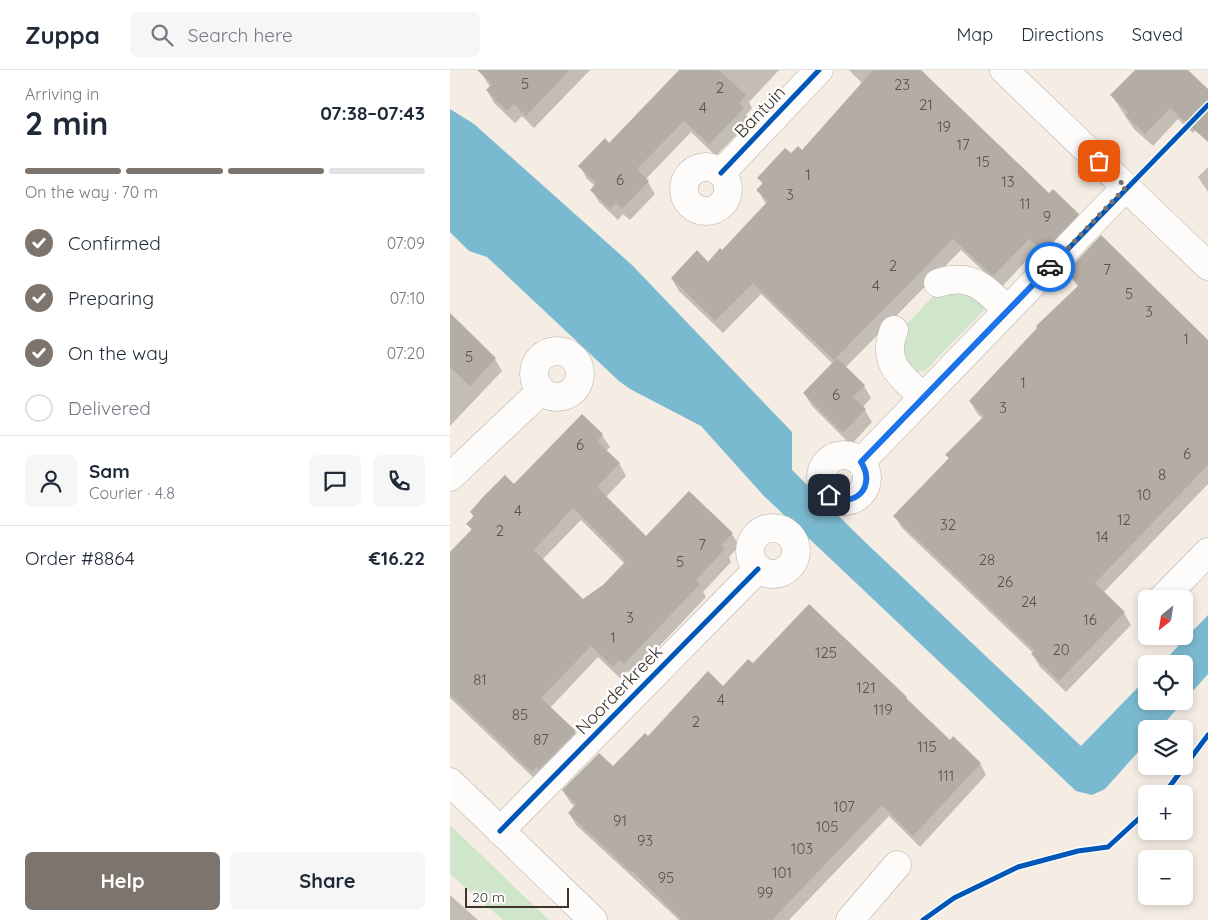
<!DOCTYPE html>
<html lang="en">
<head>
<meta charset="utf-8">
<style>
	:root { --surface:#fff; --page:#f6f6f7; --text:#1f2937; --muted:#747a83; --line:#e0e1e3; --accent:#7d756d }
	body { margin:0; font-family:Quicksand,sans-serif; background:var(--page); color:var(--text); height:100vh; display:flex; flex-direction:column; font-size:19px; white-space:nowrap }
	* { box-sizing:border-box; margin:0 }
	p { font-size:16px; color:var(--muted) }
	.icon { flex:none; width:28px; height:28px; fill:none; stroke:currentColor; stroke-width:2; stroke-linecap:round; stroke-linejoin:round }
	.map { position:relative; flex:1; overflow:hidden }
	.details { display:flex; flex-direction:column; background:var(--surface); width:450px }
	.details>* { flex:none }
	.needle { width:32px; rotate:210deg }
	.fabs { position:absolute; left:688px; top:520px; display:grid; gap:10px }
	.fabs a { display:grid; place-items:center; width:55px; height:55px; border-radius:8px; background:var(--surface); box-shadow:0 2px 8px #0003; font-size:25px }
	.scale { position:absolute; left:15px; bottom:12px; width:104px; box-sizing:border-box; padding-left:5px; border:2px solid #3c342d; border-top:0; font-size:14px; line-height:18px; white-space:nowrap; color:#3c342d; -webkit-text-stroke:4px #fdfdfd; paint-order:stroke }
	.pin { position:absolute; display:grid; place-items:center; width:42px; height:42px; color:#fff; margin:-21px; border-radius:10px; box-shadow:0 2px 8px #0006 }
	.courier { position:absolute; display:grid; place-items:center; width:50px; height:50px; margin:-25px; border:4px solid #1a73e8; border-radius:50%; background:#fff; color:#222; box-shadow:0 1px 6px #0007 }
	.head em { font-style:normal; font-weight:700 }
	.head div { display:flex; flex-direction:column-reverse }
	.head { display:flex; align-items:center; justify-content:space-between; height:85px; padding:0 25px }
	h1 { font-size:32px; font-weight:700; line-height:38px }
	.bar { display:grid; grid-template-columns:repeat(4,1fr); gap:8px 5px; align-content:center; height:60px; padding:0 25px }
	.bar i { height:6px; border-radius:4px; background:var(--line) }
	.bar .on { background:var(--accent) }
	.bar p { grid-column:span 4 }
	.line { display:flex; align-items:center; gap:12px; padding:0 25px; border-top:1px solid var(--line) }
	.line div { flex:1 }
	.round { display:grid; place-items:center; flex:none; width:52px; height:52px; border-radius:8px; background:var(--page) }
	ol { padding:0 25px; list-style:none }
	li { display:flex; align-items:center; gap:15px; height:55px }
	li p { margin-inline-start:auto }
	li .icon { padding:5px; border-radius:50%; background:var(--accent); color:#fff; stroke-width:4 }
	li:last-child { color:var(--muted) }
	li i { width:28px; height:28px; border:2px solid var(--line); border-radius:50% }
	.cta { display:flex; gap:10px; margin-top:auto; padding:10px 25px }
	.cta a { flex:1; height:58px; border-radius:8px; background:var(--accent); color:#fff; font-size:20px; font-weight:700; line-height:58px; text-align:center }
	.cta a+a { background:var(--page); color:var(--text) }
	header { display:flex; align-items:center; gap:30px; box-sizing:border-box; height:70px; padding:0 25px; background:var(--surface); border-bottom:1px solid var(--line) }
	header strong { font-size:24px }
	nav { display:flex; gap:28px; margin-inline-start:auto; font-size:18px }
	.search { width:350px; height:45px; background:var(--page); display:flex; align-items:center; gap:12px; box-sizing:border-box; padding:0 18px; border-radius:8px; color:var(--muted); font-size:19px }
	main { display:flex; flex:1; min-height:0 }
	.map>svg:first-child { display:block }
</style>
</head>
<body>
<header>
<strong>Zuppa</strong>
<div class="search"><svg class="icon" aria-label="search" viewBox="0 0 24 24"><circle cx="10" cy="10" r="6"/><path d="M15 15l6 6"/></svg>Search here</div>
<nav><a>Map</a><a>Directions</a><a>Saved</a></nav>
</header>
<main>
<section class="details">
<div class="head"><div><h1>2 min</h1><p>Arriving in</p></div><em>07:38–07:43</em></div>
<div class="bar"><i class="on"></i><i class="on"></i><i class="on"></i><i></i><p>On the way · 70 m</p></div>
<ol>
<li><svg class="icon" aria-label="check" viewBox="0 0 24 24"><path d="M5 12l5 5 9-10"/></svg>Confirmed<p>07:09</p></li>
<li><svg class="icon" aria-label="check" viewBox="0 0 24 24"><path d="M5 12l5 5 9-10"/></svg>Preparing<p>07:10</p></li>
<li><svg class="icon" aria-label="check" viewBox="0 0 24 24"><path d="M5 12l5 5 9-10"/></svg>On the way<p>07:20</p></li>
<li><i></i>Delivered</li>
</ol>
<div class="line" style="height:90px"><a class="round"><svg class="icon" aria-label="person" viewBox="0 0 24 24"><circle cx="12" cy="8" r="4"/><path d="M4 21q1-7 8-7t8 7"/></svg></a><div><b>Sam</b><p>Courier · 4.8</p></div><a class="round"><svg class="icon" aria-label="chat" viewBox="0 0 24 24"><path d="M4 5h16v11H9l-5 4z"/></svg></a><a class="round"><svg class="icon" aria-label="phone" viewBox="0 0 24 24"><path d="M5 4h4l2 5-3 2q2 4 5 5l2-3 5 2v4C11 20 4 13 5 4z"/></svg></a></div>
<div class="line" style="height:65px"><div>Order #8864</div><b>€16.22</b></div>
<div class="cta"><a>Help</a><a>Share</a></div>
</section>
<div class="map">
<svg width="758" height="850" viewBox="0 0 758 850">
	<rect width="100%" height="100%" fill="#f5ede4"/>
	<path fill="#cfe6cb" d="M490,219l35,7 11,12 -61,63 -14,1 -8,-8 -3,-33z
		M0,755l99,95h-46l-53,-46z"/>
	<path fill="#7abad0" d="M0,39l24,15 158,141 160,167v38l72,71 217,205 65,-67v22h38l-25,28h-13v14l-41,46 -13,6 -16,-4 -313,-296 -62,-69 -71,-37 -11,-8 -132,-124 -18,-6 -19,-19z
		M758,545v59l-24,27v-37h-23z"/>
	<path fill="#0003" fill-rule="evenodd" d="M36,0h104l-56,58 -12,-12 -7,7 -21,-20 -7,-13 3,-3 -8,-13z
		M231,0h98l-30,32 3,6 -6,7 4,6 -34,35 -25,-24 -45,47 9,15 -25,26 -7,-6 -5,6 -19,-18 -7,-12 3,-4 -8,-7 -7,-13 29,-22z
		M399,0h70l130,125 29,19 7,13 -38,33 -11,-10 -35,38 -40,-38 -116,118 19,18 7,12 -8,9 9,15 -21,23 -39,-39 -8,-13 29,-29 -72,-70 -38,39 -44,-42 -7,-12 36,-16 14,-11 45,-47 -9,-14 5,-6 -4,-7 32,-23 11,-3 61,-68z
		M687,0h48l23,22v25l-15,16 -15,-14 -25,27 -19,-17 -22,-33z
		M758,97v25l-10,-15z
		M618,202l140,69v143l-105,109 21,20 7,12 -65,67 -26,-25 -7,-12 1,-1 -132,-126 -7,-12 54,-56 -2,-5 36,-36 -6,-6 -7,-12 108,-114z
		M11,256l34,33 7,12 -52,55v-89z
		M132,346l20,19 8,12 -4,4 13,12 7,13 -20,21 40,41 86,-4 7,12 -10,11 2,5 -28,30 3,5 -75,79 -4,-5 -7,7 -22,-21 -48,51 25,24 7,12 -43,39 -89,-85v-144l22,-24 -4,-6 6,-6 -3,-6 43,-27zM131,450l44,44 -21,22 -22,14 -40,-40z
		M359,536l97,92 3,5 41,38 30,22 6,12 -66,72 -31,-31 -100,104h-110l-103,-95 -7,-12 6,-6 -5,-5 -7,-11 50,-23 35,-31 75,-49 30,-23z
		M0,825l28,25h-28z"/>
	<path fill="#b4ada5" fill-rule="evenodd" d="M27,0h93l-44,46 -12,-12 -7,7 -21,-21 6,-6z
		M229,0h40l27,25 -7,8 5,5 -35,36 -25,-23 -47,48 12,12 -27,28 -6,-6 -6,6 -20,-19 6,-7 -18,-17 27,-28 4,5z
		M423,0h48l128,123 4,-4 26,25 -35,36 -3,-3 -2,2 -10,-10 -36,37 -40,-37 -119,121 -81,-77 -38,38 -44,-43 26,-28 11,12 12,-14 2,2 46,-49 -12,-11 7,-7 -6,-5 28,-30 6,5 7,-7 4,4z
		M685,0h53l20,19v53l-38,-34 -25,26 -19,-18 2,-4 -18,-17z
		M651,165l107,105v125l-113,118 30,29 -66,69 -28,-27 4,-3 -142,-135 56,-58 -4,-3 39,-39 -15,-15 68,-73 -1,-2 43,-41 -13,-13z
		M0,243l46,45 -26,28 -20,-19z
		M387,288l28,27 -12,12 13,12 -23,24 -40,-40z
		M132,344l21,20 -6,7 23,22 -23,24 49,49 43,-45 44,42 -12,12 4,4 -29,31 4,4 -76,80 -5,-4 -6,7 -22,-21 -50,52 35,33 -37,38 -3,-2 -4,5 -82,-78v-142l22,-23 -6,-5 8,-8 -4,-4 13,-15 22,-22 9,9zM123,438l51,51 -1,1 2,2 -22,23 -20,14 -49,-49z
		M359,534l98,93 -1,1 44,42 3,-4 28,27 -68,73 -31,-31 -110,115h-90l-50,-49 -1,1 -63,-59 8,-9 -14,-14 37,-37 14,13 32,-33 3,3 60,-65 15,15 25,-27 5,4z"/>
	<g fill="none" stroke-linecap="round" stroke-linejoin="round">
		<defs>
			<path id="minor" d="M554,0l204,196
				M234 119a22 22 0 1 1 44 0a22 22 0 1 1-44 0Z
				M271,103l98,-103
				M488,213c33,-11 47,5 69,27
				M444,260c-13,33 7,46 29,67
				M84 304a23 23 0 1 1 46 0a23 23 0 1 1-46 0Z
				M371 408a23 23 0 1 1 46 0a23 23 0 1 1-46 0Z
				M411,392l265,-275
				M0,407l91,-86
				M300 481a23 23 0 1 1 46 0a23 23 0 1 1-46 0Z
				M712,529l46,-47
				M0,712l143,138
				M50,761l258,-262
				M400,850l47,-55"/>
		</defs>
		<use href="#minor" stroke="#b4ada5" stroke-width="29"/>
		<use href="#minor" stroke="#fefcfb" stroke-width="28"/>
		<defs>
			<path id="cycleway" d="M271,103l98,-103
				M411,392l347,-357
				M714,724l44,-59
				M50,761l258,-262
				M473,850l31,-22 64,-31 60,-16 30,-4 38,-35"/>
		</defs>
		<use href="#cycleway" stroke="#fdfdfd" stroke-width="8"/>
		<use href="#cycleway" stroke="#0057b8" stroke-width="5"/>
	</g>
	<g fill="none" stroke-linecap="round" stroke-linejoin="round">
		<path stroke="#7d756d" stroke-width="5" stroke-dasharray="0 9" d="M600,197l76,-80 -27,-26"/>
		<path stroke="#1a73e8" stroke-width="6" d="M379,425c25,15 48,-8 32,-33l189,-195"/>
	</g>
	<g text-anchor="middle" stroke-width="5" stroke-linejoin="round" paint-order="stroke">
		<g font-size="15" fill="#5a524b">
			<text x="75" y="19">5</text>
			<text x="452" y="20">23</text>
			<text x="270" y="23">2</text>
			<text x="476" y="40">21</text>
			<text x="253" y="43">4</text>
			<text x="494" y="62">19</text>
			<text x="513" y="80">17</text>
			<text x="533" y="97">15</text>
			<text x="358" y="110">1</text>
			<text x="170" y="115">6</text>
			<text x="558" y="117">13</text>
			<text x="340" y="130">3</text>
			<text x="575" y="139">11</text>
			<text x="597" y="152">9</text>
			<text x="443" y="201">2</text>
			<text x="657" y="205">7</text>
			<text x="426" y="221">4</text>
			<text x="679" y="229">5</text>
			<text x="699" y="247">3</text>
			<text x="736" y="274">1</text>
			<text x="19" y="292">5</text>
			<text x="573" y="318">1</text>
			<text x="386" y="330">6</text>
			<text x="553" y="343">3</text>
			<text x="130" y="380">6</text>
			<text x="737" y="389">6</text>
			<text x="712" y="410">8</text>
			<text x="694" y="430">10</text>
			<text x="68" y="446">4</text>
			<text x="674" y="455">12</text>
			<text x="498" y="460">32</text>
			<text x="50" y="466">2</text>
			<text x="652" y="472">14</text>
			<text x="252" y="480">7</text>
			<text x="537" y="495">28</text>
			<text x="230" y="497">5</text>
			<text x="555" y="517">26</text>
			<text x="579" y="537">24</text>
			<text x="180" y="553">3</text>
			<text x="640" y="555">16</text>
			<text x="163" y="573">1</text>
			<text x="611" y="585">20</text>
			<text x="376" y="588">125</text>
			<text x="30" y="615">81</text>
			<text x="416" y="623">121</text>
			<text x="271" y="635">4</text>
			<text x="433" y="645">119</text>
			<text x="70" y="650">85</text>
			<text x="246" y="657">2</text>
			<text x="91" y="675">87</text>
			<text x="477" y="682">115</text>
			<text x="496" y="711">111</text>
			<text x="394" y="742">107</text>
			<text x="170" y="756">91</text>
			<text x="377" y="762">105</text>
			<text x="195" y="776">93</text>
			<text x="352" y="784">103</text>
			<text x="332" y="808">101</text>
			<text x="216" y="813">95</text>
			<text x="315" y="828">99</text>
		</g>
		<g font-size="18" fill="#3c342d" stroke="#fdfdfd">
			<text transform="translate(310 42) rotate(-46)" y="6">Bantuin</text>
			<text transform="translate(169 620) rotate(-46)" y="6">Noorderkreek</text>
		</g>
	</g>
</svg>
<div class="fabs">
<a><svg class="needle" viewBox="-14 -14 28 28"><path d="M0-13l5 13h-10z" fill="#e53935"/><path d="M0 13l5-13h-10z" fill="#747a83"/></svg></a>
<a><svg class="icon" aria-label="locate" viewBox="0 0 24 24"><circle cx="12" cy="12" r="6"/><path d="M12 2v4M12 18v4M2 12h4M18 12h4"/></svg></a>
<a><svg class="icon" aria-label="layers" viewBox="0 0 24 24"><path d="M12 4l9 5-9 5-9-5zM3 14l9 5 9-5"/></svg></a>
<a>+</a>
<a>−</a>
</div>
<div class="scale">20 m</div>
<div class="pin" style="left:649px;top:91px;background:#ea580c"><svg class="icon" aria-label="bag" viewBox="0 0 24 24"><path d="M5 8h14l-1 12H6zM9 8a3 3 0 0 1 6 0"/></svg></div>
<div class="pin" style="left:379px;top:425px;background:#1f2937"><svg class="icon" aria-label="home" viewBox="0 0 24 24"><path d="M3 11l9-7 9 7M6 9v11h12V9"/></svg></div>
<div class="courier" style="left:600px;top:197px"><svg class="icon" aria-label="car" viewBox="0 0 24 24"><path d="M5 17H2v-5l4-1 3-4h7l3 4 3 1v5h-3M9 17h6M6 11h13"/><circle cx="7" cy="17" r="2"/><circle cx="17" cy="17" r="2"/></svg></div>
</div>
</main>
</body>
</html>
